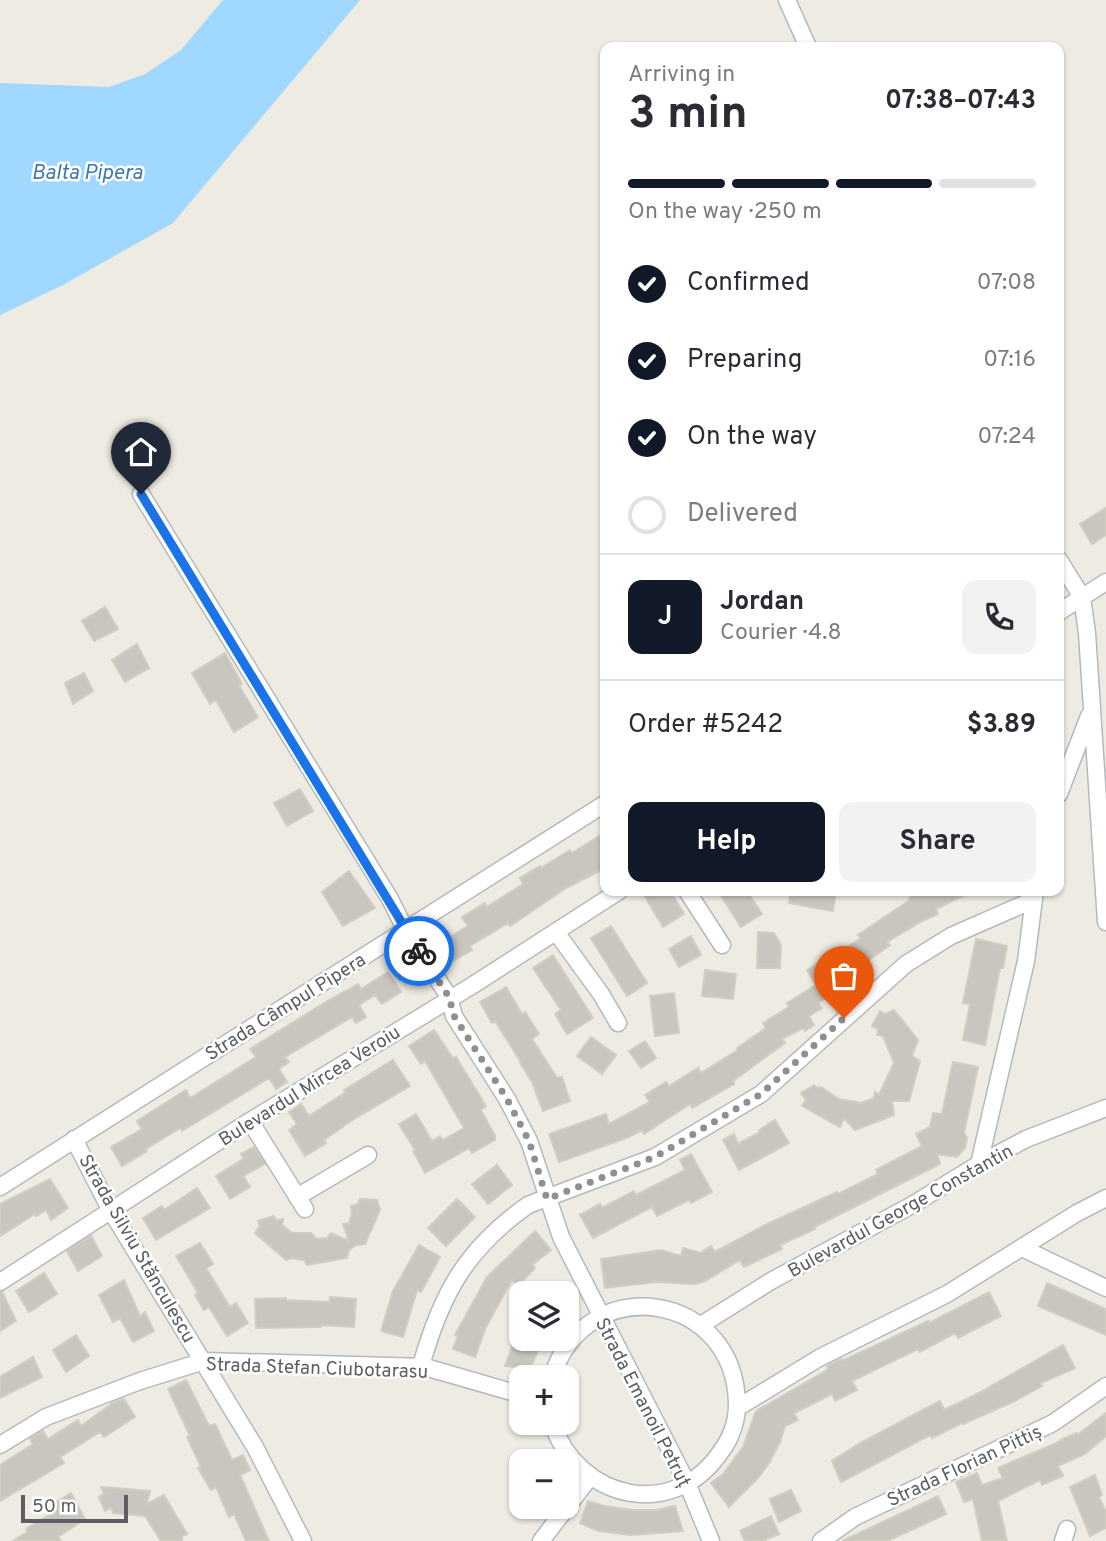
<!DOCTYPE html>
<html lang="en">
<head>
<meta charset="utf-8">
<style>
	:root { --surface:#fff; --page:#f2f2f3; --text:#2b2b33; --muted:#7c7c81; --line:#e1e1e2; --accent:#111827 }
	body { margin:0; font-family:Overpass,sans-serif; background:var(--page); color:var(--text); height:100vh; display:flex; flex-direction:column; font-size:26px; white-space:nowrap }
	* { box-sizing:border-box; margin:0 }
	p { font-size:23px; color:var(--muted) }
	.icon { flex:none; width:38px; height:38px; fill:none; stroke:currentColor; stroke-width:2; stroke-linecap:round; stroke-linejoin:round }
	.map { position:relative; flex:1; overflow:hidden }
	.panel { position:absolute; left:600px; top:42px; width:464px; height:854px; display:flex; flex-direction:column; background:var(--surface); border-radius:14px; box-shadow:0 2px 5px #0004 }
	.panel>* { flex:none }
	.fabs { position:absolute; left:509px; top:1281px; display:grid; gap:14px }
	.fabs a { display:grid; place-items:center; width:70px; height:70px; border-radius:14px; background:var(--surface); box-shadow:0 2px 5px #0004; font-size:35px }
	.scale { position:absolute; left:21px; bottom:18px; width:107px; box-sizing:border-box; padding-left:7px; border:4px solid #5b5f64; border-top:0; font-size:19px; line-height:24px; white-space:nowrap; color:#5b5f64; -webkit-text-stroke:5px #fff; paint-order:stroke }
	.pin { position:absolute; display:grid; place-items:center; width:60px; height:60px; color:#fff; margin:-72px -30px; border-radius:50% 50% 50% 0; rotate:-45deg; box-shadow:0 0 7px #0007 }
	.pin .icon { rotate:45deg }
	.courier { position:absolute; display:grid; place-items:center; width:70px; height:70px; margin:-35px; border:5px solid #1a73e8; border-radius:50%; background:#fff; color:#222; box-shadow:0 2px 9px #0007 }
	.headline em { font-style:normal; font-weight:700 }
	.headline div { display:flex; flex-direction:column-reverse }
	.headline { display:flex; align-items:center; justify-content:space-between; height:119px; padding:0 28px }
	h1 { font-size:46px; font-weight:700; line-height:52px }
	.bar { display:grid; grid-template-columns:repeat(4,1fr); gap:10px 7px; align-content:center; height:84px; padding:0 28px }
	.bar i { height:9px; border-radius:5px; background:var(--line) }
	.bar .active { background:var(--accent) }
	.bar p { grid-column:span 4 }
	.line { display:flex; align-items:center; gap:18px; padding:0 28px; border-top:2px solid var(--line) }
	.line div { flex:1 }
	.round { display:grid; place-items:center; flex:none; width:74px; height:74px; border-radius:14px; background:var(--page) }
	ol { padding:0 28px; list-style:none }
	li { display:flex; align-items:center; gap:21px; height:77px }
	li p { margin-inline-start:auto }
	li .icon { padding:7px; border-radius:50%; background:var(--accent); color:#fff; stroke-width:4 }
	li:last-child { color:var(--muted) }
	li i { width:38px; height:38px; border:4px solid var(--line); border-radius:50% }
	.button { display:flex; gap:14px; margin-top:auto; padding:14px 28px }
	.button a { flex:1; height:80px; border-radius:14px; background:var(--accent); color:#fff; font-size:28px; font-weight:700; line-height:80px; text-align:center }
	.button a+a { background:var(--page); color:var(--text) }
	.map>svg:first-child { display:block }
</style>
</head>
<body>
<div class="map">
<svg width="1106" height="1541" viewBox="0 0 1106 1541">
	<rect width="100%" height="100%" fill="#eeebe3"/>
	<path fill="#a1d8ff" d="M223,0h137l-187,223 -110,62 -63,30v-232l109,4 36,-13 36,-24z"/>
	<path fill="#c9c6c0" stroke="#d2cdc1" stroke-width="2" d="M1106,508v27l-14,9 -12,-20z
		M105,607l13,22 -24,12 -12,-20z
		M137,644l12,24 -24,14 -13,-22z
		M225,653l17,31 -3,2 19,31 -24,15 -18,-32 -6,4 -18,-31z
		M84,673l9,18 -20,13 -8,-21z
		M300,789l13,22 -26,15 -13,-23z
		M601,835l5,8v25l-40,20 -56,38 -2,-3 -38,23 2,4 -23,13 -11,-19 30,-18 -6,-9 23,-14 2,4 36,-23 -3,-6 20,-12 1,2 29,-18 2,3z
		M349,871l26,37 -32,18 -21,-34z
		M652,891h18l14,23 -21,13 -19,-32z
		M718,891h29l15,23 -21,13z
		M791,891h45l-3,20 -44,-8z
		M923,891h50l-37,18 2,5 -16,7 -35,21 3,3 -48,34 4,7 -28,17 4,5 -13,8 5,9 -9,6 -2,-3 -21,11 3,4 -52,38 1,3 -42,24 -2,-4 -46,30 -2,-4 -13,7 -70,25 -10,-28 57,-20 3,10 41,-22 -5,-7 21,-13 3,4 29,-18 3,5 37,-23 -1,-2 29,-20 -3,-5 26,-16 -2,-4 29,-18 -9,-15 22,-13 1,2 31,-21 -3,-3 52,-35 -1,-2z
		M611,926l36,57 -20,13 -36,-58z
		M758,932l16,1 7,12 -1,23h-23z
		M691,936l10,19 -22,12 -10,-18z
		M976,939l31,7 -4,22h-3l-15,77 -22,-5 7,-36 -7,-1z
		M553,955l40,63 -26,16 -12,-20 6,-4 -28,-42z
		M705,970l31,4 -3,25 -31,-3z
		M388,972l13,20 -19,12 -7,-9 -16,10 7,12 -10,6 -4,-6 -67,40 4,5 -10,7 8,13 -11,7 -7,-11 -87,53 -2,-3 -34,21 1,2 -25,15 -11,-19 31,-18 -5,-8 49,-31 4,8 66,-41 -6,-8 79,-49 29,-16 3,5z
		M506,987l16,27 3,-2 14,22 -7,5 25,39 5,-1 8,24 -27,10 -11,-29 -12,-19 1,-1 -26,-41 -3,2 -12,-21z
		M674,993l5,40 -24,3 -5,-40z
		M894,1010l24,30 -6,16 8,5 -11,40h-17l2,14 -39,15 -11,-12 -4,9 -38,-21 4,-6 -5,-7 13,-8 4,3 3,-1 18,12 22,4 13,-5 1,-6 4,3 15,-32 -11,-27 -6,-1 1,-6 -6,-3 8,-15 5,3z
		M434,1030l19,28 3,-1 30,49 -5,4 14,26v4l-23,13 -3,-5 -44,25 -12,-22 2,-1 -16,-26 17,-10 16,27 8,-5 3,4 21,-12 -39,-67 -4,3 -12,-18z
		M591,1037l25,18 -14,19 -25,-18z
		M645,1041l11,17 -15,10 -12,-17z
		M393,1060l17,26 -59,35 -27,19 2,3 -21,13 -16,-26 8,-6 -8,-12 12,-8 8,12 37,-24 -2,-2z
		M953,1062l25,5 -14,66 3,5 -2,10 -8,9 -20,-3 3,10 -126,63 1,2 -35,16 2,4 -38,18 -4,-7 -35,21 -10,3 -39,-2 -51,6 -4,-29 60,-9 20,6 2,-8 17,5 11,-7 4,6 52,-28 70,-32 1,2 40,-20 -2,-4 46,-24 -6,-12 14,-7 3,-14 9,1z
		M775,1120l14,23 -50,27 -16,-30 11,-6 4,10 22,-12 -1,-2z
		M254,1147l11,17 -22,12 7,11 -20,12 -14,-23 27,-17 -2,-5z
		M691,1154l21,38 -21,11 -2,-3 -32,16 -5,-9 -59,31 -13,-23 20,-11 2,4 32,-17 2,4 49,-25 -5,-10z
		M497,1165l15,20 -24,19 -16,-20z
		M50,1179l18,29 -17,12 -5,-10 -10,6 -1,-2 -35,22v-32z
		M197,1188l13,20 -54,32 -13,-22 19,-12 2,4z
		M360,1199l17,1 3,10 -15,34 -9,1 -7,5 -2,8 -40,7 -3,-5 -12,-2 -6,2 -31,-27 5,-7 -2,-5 16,-5 2,4 7,-1 -1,6 10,8h19l6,6 10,-1 4,-5 18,8 -6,-17 6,-1 3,-10 -1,-7 7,-2z
		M457,1199l18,18 -29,29 -18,-18z
		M535,1231l16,19 -19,15 3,3 -17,18 -6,-6 -26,47 -11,30 -22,-8 5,-13 -3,-1 32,-58z
		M91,1236l11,20 -24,15 -11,-20z
		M200,1243l13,21 -7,4 24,39 6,-4 12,20 -21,13 -18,-29 -5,3 -9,-15 3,-2 -22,-37z
		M419,1245l21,12 -19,35 -4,-2 -14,47 -22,-6 12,-40z
		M44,1273l13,21 -28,18 -13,-21z
		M124,1280l16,36 5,-4 9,19 -21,11 -13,-24 -7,4 -14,-27z
		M1047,1283l59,26v26l-68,-29z
		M0,1292h2l14,29 -16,10z
		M989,1292l12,24 -43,22 -3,-5 -35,19 -2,-3 -66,32 5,9 -22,11 -3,-7 -38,19 4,7 -13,6 -5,16 -11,21 -11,15 -29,29 -18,-24 12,-9 20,-27 13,-36 66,-38 6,-4 -1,-3 14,-7 1,2 86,-40 1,2z
		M330,1297l26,2 -2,28 -33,-2v2l-65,1 -1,-29 31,-1v2l44,2z
		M76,1335l13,21 -23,16 -13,-22z
		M515,1339h28l-13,30 -25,-3z
		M1063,1345l12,23 -34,15 1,3 -27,15 -52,23 -1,-1 -30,15 -2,-3 -89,47 -9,-21 28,-18 80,-42 4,9 35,-17z
		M33,1357l9,20 -42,21v-21z
		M186,1380l23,46 6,-2 17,36 11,-5 7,15 -10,5 29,66h-23l-12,-27 -5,3 -13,-30 -5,3 -13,-22 3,-1 -14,-30 3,-1 -22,-47z
		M124,1399l11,18 -31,20 -4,-5 -40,25 4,6 -64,38v-36l33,-21 -3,-5 13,-8 5,8 30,-19 3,6 33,-24z
		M1106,1413v23l-21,18 -27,12 5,10 -21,9 -2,-5 -42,21 9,40h-25l-9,-42 -9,3 -8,-20 21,-9 5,12 21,-7 -5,-10 63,-27 -1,-1 16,-7 1,2z
		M1095,1475l7,20 -3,2 7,15v16l-16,8 -20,-49z
		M101,1487l49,4 -3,13 17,-9 23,39 -5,2v5h-21l-16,-25 -32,-3 -2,-5 -6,3 -6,-14 5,-4z
		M791,1490l10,21 -22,11 -9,-23z
		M71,1493l14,26 -27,18 3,4h-48l14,-9 -1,-3 28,-17 -4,-6z
		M938,1496l8,18 -48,22 -10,5h-46z
		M588,1501l17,5 27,4h24l19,-4 8,25 -52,4 -33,-4 -18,-8z
		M771,1516l8,18 -16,7h-18l-5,-10z"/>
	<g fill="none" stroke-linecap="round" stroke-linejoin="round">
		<defs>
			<path id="street" d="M787,0l21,47
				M141,494l249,405 15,30 44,68 5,19 53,83 22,42 32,96 126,246 24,58
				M1059,560l23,37 5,36 19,289
				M1059,612l47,-30
				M1059,794l30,-78
				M687,891l35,54
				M556,932l45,62 17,29
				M250,1121l55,88
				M74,1139l37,72 144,236 48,94
				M979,1164l47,-203 9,-70
				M0,1187l606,-384
				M297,1197l71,-42
				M1022,1248l84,40
				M0,1282l250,-161 223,-136 146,-94
				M701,1325l70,-44 141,-76 67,-41 47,-25 80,-31
				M421,1366c20,-72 45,-117 107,-161l127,-48 106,-63 145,-130 45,-28 75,-33 5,3
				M737,1408l82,-50 128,-64 130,-81 29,-15
				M552,1423c27,78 123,99 170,27 9,-12 15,-29 15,-45 -1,-114 -151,-136 -185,-28
				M0,1445l46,-28 94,-36 64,-20 221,6 97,28
				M541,1541l49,-64
				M821,1541l34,-24 198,-94 53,-37
				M1063,1541l4,-12"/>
		</defs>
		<use href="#street" stroke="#b5b9bd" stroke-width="19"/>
		<use href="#street" stroke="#fff" stroke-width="16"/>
	</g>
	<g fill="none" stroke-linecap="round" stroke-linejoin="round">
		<path stroke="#8e9090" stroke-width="7" stroke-dasharray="0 12.6" d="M419,951l30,46 5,19 53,83 22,42 18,58 108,-42 106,-63 83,-76"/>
		<path stroke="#1a73e8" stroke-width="9" d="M141,494l278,457"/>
	</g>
	<g text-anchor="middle" stroke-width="5" stroke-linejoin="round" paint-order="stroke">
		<g font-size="19" fill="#5b5f64" stroke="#fff">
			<text transform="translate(285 1006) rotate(-32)" y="7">Strada Câmpul Pipera</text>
			<text transform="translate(309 1085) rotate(-32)" y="7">Bulevardul Mircea Veroiu</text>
			<text transform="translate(900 1210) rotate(-29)" y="7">Bulevardul George Constantin</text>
			<text transform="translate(138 1248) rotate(60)" y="7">Strada Silviu Stănculescu</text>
			<text transform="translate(317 1367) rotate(2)" y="7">Strada Stefan Ciubotarasu</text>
			<text transform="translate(644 1402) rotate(63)" y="7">Strada Emanoil Petruț</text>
			<text transform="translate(964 1465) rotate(-25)" y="7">Strada Florian Pittiș</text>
		</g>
		<g font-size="21" font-style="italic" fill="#3e78b2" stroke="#fff">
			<text x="87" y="179">Balta Pipera</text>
		</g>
	</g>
</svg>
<div class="fabs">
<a><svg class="icon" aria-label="layers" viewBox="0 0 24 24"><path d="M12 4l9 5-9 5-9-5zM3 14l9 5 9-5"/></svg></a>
<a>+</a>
<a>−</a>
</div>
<div class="scale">50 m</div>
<div class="pin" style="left:844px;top:1018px;background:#ea580c"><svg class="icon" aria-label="bag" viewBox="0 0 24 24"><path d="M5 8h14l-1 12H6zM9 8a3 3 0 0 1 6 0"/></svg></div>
<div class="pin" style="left:141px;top:494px;background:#1f2937"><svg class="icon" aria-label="home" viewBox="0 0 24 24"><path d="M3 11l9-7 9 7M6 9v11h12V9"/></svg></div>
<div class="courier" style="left:419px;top:951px"><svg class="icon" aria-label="bike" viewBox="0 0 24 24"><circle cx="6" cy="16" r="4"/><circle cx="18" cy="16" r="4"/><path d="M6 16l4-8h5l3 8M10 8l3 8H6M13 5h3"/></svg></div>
<section class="panel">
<div class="headline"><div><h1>3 min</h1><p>Arriving in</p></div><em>07:38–07:43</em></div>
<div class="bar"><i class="active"></i><i class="active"></i><i class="active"></i><i></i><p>On the way · 250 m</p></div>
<ol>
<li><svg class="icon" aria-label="check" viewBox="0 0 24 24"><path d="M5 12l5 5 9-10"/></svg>Confirmed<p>07:08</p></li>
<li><svg class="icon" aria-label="check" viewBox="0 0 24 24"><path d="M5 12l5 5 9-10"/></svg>Preparing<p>07:16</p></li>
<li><svg class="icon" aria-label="check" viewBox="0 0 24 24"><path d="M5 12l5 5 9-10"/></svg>On the way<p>07:24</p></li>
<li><i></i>Delivered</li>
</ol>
<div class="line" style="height:126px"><b class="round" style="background:var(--accent);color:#fff">J</b><div><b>Jordan</b><p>Courier · 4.8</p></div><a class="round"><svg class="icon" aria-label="phone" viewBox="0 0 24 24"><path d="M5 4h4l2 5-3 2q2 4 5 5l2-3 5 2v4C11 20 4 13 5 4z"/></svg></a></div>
<div class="line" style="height:91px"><div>Order #5242</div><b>$3.89</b></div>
<div class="button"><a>Help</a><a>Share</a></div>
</section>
</div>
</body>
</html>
